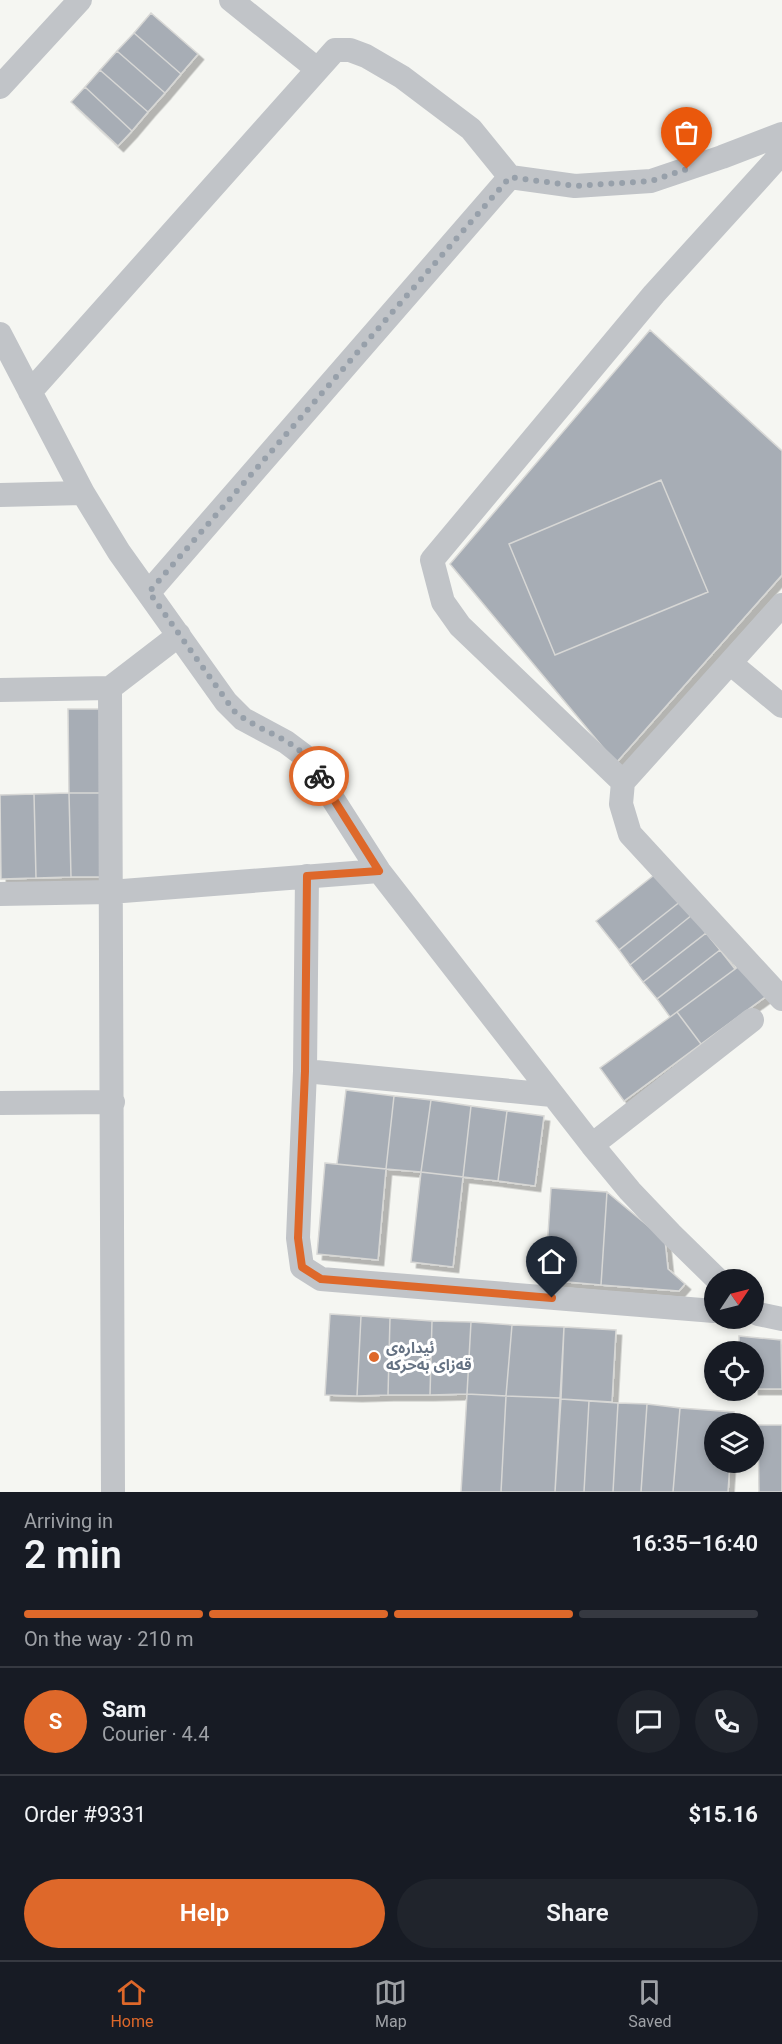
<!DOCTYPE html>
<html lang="en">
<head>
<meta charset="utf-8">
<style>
	:root { --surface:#171b24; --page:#20242c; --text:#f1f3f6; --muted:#9ea1a6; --line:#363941; --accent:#de682a }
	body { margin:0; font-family:Roboto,"Noto Sans Arabic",sans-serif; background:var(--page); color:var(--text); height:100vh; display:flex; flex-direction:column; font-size:22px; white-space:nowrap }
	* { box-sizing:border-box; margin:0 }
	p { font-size:20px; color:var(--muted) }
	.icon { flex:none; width:33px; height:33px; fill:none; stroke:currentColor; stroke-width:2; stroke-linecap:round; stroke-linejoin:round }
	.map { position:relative; height:1492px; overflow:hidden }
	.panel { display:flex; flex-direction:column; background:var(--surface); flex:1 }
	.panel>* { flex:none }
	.needle { width:39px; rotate:55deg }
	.tools { position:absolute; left:704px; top:1269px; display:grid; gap:12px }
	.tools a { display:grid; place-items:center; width:60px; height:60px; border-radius:50%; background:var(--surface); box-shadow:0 3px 9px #0003; font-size:30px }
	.pin { position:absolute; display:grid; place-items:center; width:51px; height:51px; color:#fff; margin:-62px -26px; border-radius:50% 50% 50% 0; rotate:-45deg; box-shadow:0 0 6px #0007 }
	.pin .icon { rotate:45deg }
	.courier { position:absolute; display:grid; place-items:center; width:60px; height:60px; margin:-30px; border:4px solid #de682a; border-radius:50%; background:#fff; color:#222; box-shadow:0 2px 8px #0007 }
	.headline em { font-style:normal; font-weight:600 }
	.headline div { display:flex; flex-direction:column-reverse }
	.headline { display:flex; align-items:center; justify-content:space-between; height:102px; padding:0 24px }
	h1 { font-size:39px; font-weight:600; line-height:45px }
	.bar { display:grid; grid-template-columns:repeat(4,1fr); gap:9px 6px; align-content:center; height:72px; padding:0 24px }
	.bar i { height:8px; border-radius:4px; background:var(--line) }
	.bar .current { background:var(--accent) }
	.bar p { grid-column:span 4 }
	.line { display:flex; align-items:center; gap:15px; padding:0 24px; border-top:2px solid var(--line) }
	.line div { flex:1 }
	.round { display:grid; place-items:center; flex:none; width:63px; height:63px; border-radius:32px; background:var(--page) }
	.cta { display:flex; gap:12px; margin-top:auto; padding:12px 24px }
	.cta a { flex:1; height:69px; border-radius:36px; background:var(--accent); color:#fff; font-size:24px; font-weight:600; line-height:69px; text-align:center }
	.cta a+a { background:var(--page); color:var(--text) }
	.dock { display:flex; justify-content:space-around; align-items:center; height:84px; border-top:2px solid var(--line); background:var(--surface); font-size:16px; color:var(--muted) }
	.dock a { display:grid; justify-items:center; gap:3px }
	.dock .current { color:var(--accent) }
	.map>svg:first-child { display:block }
</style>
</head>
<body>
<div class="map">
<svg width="782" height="1492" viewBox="0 0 782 1492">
	<defs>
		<filter id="shadow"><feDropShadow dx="5.5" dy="5.5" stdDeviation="0" flood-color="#0004"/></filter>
	</defs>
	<rect width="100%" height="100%" fill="#f5f6f2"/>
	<path fill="#a7adb5" stroke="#d7d7d5" stroke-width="1.5" filter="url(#shadow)" d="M151,13l47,41 -17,20 -47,-41z
		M134,33l47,41 -16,19 -48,-42z
		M117,51l48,42 -17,19 -48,-42z
		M100,70l48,42 -16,19 -47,-44z
		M85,87l47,44 -14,15 -47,-44z
		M650,330l132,121v124l-166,188 -166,-199z
		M661,480l47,112 -153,63 -46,-111z
		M68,709h35l1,84h-35z
		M69,793h35l2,84h-35z
		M69,793l2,84 -35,1 -2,-84z
		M34,794l2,84 -35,1 -1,-84z
		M658,872l23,29 -62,49 -23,-29z
		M681,901l11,14 -62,50 -11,-15z
		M692,915l14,18 -63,49 -13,-17z
		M706,933l14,17 -63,49 -14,-17z
		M720,950l15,19 -65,48 -13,-18z
		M746,961l22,34 -67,49 -24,-32z
		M677,1012l24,32 -77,57 -24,-33z
		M346,1090l48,6 -8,73 -49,-5z
		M394,1096l37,4 -10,72 -35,-3z
		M431,1100l40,6 -8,71 -42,-5z
		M471,1106l36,5 -9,70 -35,-4z
		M507,1111l37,5 -9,70 -37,-5z
		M325,1163l61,6 -8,91 -61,-6z
		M421,1172l42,5 -10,90 -42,-5z
		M551,1188l56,4 -6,93 -56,-5z
		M607,1192l58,48 3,29 17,15 -6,7 -78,-6z
		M330,1314l31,2 -4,80 -32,-1z
		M361,1316l29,2 -2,77 -31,1z
		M390,1318l42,3 -2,74h-42z
		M432,1321l39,1 -4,72 -37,1z
		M471,1322l41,3 -6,71 -39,-2z
		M512,1325l52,2 -4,71 -54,-2z
		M564,1327l52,3 -4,72 -51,-3z
		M739,1336l42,4 1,49h-29v-37h-14z
		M467,1394l39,2 -5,96h-40z
		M506,1396l54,2 -5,94h-54z
		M561,1399l28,2 -5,91h-29z
		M589,1401l29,2 -5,89h-29z
		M618,1403l29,1 -6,88h-28z
		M647,1404l33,4 -7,84h-32z
		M680,1408l54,4 -1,12h-19v38h16l-2,30h-55z
		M758,1425h24v67h-23z"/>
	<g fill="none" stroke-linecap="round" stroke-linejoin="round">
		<path stroke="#c1c4c8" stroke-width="24" d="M231,0l86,69
			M0,87l80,-87
			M0,334l83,159 36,59 107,150 17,17 43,23 20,15 73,114 213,274 38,46 41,43 47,46
			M30,392l305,-342h15l16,6 36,21 69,52 39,48 65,9 76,-5 71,-24 60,-23
			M0,495l83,-2
			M149,592l361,-415
			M782,605l-159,177 -2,22 9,30 152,165
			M730,663l52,43
			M110,688l3,804
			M0,690l110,-2 69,-53
			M623,782l-163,-156 -17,-24 -11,-42 222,-266 128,-141
			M307,876l-2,195 -7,167 4,29 19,12 393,32
			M0,894l110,-2 269,-21
			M305,1071l247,24
			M0,1103l113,-1
			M592,1145l160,-125
			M753,1310l5,4 24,5"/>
	</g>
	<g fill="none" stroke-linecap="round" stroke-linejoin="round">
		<path stroke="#97a0aa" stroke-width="6" stroke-dasharray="0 10.8" d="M319,776c-6,-9 -12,-19 -20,-26 -20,-16 -45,-22 -65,-39l-85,-119 361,-415 65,9 76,-5 36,-12"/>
		<path stroke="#de682a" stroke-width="8" d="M319,776l60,95 -72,5 -2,195 -7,167 4,29 19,12 231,19"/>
	</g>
	<circle fill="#de682a" stroke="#fff" stroke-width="2" cx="374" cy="1357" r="6"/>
	<g text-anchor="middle" stroke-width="6" stroke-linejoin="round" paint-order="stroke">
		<g font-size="15" font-weight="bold" fill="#657283" stroke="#fff" text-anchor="start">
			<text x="386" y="1353">ئیدارەی<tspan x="386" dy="17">قەزای بەحرکە</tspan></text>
		</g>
	</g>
</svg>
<div class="tools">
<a><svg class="needle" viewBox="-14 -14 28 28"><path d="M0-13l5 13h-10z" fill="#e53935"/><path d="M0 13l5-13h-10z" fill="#9ea1a6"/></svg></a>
<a><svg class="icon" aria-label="locate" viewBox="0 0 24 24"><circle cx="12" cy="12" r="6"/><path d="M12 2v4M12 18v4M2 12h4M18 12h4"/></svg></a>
<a><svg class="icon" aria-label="layers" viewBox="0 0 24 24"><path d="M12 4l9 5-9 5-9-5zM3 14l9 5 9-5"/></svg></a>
</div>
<div class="pin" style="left:687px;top:169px;background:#ea580c"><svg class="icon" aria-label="bag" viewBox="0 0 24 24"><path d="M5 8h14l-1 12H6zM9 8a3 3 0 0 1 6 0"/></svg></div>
<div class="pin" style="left:552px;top:1298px;background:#1f2937"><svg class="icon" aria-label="home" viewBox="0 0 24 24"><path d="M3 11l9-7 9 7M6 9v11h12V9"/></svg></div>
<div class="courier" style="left:319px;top:776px"><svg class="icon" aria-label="bike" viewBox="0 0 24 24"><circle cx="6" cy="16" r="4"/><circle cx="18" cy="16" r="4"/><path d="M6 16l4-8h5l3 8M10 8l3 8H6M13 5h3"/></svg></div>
</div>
<section class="panel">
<div class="headline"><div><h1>2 min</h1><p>Arriving in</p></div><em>16:35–16:40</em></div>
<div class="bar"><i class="current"></i><i class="current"></i><i class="current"></i><i></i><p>On the way · 210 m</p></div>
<div class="line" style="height:108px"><b class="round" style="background:var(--accent);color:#fff">S</b><div><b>Sam</b><p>Courier · 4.4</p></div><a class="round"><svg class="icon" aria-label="chat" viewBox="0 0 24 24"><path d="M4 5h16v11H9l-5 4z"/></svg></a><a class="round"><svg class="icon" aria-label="phone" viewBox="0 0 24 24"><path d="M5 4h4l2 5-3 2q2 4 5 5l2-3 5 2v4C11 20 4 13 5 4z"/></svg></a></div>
<div class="line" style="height:78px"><div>Order #9331</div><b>$15.16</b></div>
<div class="cta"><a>Help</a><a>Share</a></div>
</section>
<nav class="dock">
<a class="current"><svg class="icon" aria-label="home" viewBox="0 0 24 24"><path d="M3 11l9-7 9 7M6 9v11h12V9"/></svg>Home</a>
<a><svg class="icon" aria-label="map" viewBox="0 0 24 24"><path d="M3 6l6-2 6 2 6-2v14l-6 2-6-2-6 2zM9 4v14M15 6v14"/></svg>Map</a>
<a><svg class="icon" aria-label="saved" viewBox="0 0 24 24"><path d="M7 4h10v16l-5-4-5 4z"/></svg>Saved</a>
</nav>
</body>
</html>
